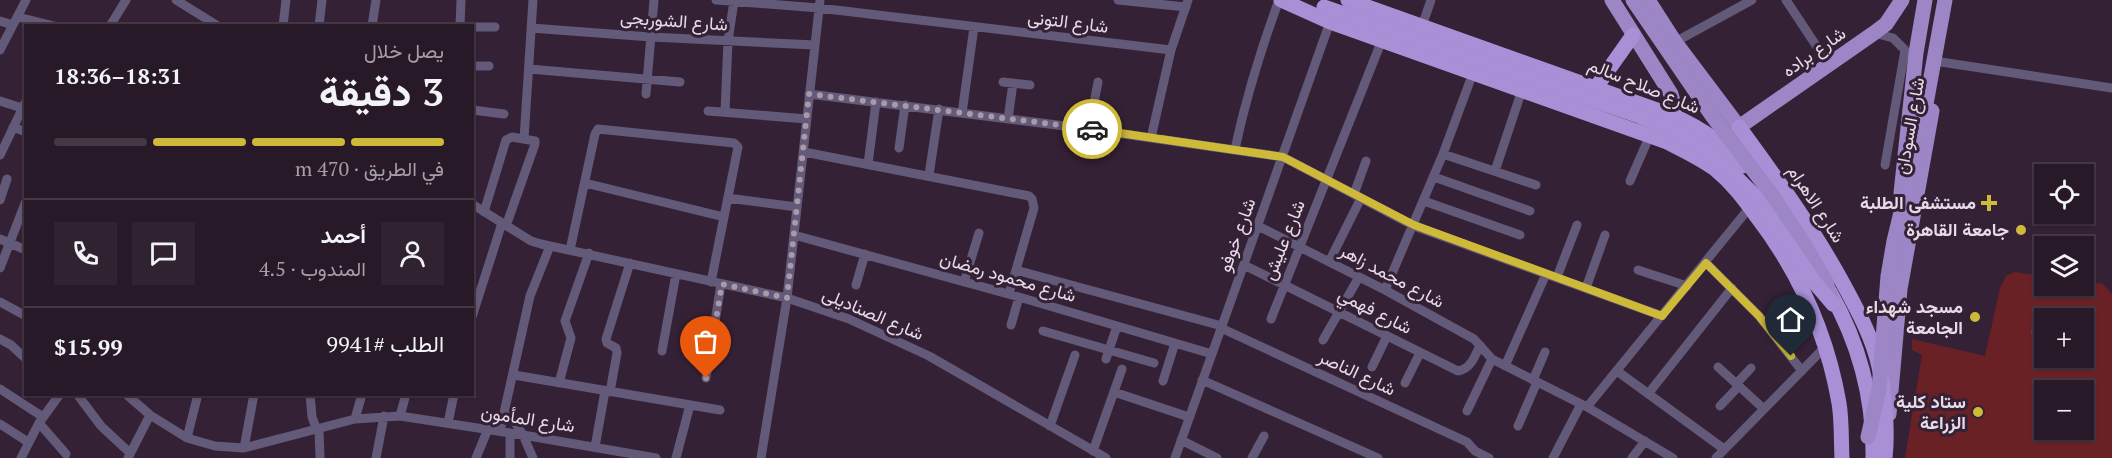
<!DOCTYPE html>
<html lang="ar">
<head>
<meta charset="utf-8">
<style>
	:root { --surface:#281928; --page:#302230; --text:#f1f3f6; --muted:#a5a0a8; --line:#443845; --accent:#ceb938 }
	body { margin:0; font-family:"PT Serif",Vazirmatn,serif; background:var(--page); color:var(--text); direction:rtl; height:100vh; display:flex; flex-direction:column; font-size:22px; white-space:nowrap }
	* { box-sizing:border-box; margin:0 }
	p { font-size:20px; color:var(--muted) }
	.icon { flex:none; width:33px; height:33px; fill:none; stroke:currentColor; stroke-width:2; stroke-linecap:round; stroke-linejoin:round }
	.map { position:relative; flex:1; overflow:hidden; direction:ltr }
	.details { position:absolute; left:24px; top:24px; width:450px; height:372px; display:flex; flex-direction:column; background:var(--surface); border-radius:0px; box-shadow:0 2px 4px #0004,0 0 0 2px var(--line); direction:rtl }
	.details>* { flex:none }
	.controls { position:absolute; left:2034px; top:164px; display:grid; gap:12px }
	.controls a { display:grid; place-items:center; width:60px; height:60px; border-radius:0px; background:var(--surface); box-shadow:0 2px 4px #0004,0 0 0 2px var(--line); font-size:30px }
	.pin { position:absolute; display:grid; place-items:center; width:51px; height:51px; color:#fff; margin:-62px -26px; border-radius:50% 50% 50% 0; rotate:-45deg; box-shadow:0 0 6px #0007 }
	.pin .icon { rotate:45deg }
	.courier { position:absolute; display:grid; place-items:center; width:60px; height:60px; margin:-30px; border:4px solid #ceb938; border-radius:50%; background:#fff; color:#222; box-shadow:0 2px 8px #0007 }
	.summary em { font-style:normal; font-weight:800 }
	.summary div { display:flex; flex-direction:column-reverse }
	.summary { display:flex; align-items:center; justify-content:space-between; height:102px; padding:0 30px }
	h1 { font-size:39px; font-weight:800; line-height:45px }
	.bar { display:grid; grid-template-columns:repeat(4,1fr); gap:9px 6px; align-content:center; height:72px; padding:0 30px }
	.bar i { height:8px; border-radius:4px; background:var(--line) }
	.bar .on { background:var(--accent) }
	.bar p { grid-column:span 4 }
	.line { display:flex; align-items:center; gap:15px; padding:0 30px; border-top:2px solid var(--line) }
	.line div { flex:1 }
	.round { display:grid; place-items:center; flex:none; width:63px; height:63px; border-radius:0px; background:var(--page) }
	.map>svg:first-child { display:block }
</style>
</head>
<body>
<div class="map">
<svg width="2112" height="458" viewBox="0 0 2112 458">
	<rect width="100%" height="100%" fill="#352135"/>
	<path fill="#692126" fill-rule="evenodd" d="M2014,272l30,4v9h40v-4l19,3 9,10v164h-207l17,-103 -10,-5v-11l73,17 15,-68 6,-12zM2044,318h40v39h-40zM2044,390h40v39h-40z"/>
	<path fill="#3d4a8e" d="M2035,306l42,6 -1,6h-32v18l-13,-2z"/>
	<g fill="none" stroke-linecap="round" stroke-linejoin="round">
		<path stroke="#635978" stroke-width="9" d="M176,0l42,26
			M716,0l103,8 352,42
			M1118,0l68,7
			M1786,0l43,65
			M18,17l36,9
			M0,21l13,4
			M110,26l16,-26
			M283,26l3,-26
			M319,26l3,-26
			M372,26l4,-26
			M460,26l1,-26
			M1422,26l9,-26
			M472,27h23
			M531,28l120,9 164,8
			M1874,33l19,5 12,12 -20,115
			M1675,42l77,-42
			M0,50l26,-50
			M1941,62l171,26
			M472,66h17
			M529,69l151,13
			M1003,82l27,3
			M646,94l8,-94
			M809,94l280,35 194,28 131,69 248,90
			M0,101l22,7
			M472,110l32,4
			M708,111l99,8
			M725,112l3,-71 6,-40
			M962,113l12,-86
			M1008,119l5,-36
			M13,127l13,5
			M1089,129l9,-47
			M1151,138l20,-88 17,-50
			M524,139l9,-139
			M899,148l6,-43
			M1235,149c11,-51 26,-100 44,-149
			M804,152l225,44 3,3 2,9 -25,86
			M1443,154l93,31
			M0,155l26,-54
			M868,164l8,-62
			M1495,171l27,-81
			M929,175l10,-66
			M1434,177l96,34
			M1630,181l20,-46
			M585,183l139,34
			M1354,194l12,-33
			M728,198l69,9
			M0,200l7,-21
			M1424,201l96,34
			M472,204l59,37 10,3 246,54 62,21 80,37 177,102
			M484,212l22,-72 6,-3 23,4v3l-29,82
			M1258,226l127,64 89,49 18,20 95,48 86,51
			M794,235l225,62 193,57
			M0,239l26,11
			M570,250l25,-116 3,-5 136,14 4,4 -27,135
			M1329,262l32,-64
			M1706,263l53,53 43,55
			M1244,265l214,106c13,-2 17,-15 22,-26
			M0,268l26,-67
			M1016,270l206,56
			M1638,270l49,16
			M1557,277l20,-52
			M964,282l15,-49
			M856,285l9,-31
			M1586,288l19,-53
			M1385,290l58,-136 30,-81
			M0,302l26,14
			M472,317l30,-94
			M1271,319l111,-279
			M1011,325l8,-28
			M1221,328l246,114 8,9 14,7
			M1043,331l111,32
			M0,339l11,6 15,14
			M1323,340l36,-63
			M662,351l14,-77
			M1106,359l11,-33
			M1505,366l41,-92
			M1372,367l15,-31
			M1718,367l46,42
			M1617,371l107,78
			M514,375l206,35
			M706,378l15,-94
			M1202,380l176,78
			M1533,380l12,-28
			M1163,381l12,-38
			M559,383l12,-45 -6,-17 24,-68
			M1405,383l15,-30
			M1736,384l15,-16
			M0,389l43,28
			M610,392l7,-39 -1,-5 -9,-5 -1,-4 24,-76
			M1114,392l75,25
			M77,394l24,32 29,27
			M126,394l24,21 37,23 28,8 29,2 111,-29 45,-3 123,19 133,23
			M310,394l2,23 5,13
			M1648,394l84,-106
			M1720,406l19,-20
			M1587,407l163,-200
			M506,408l17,27 10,23
			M1467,411l25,-52
			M400,416l6,-22
			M355,419l7,-25
			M39,423l27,31
			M448,423l6,-29
			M0,424l28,18
			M1050,426l25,-71
			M1518,426l19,-44
			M319,429l1,29
			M500,431l30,-135 20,-50
			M510,433v25
			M187,438l11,-44
			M1181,440l36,18
			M595,447l10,-56
			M244,448l10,-54
			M1093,451l29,-82
			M21,458l18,-35 21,-29
			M128,458l22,-43
			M376,458l8,-42
			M476,458l12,-29
			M676,458l14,-53
			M761,458l26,-160 33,-298
			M1175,458l155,-436
			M1252,458l12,-22
			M1553,458l28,-54
			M1632,458l13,-17
			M1716,458l110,-112"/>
		<path stroke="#9c86c6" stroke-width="15" d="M1612,0l59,94 3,11v11
			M1648,0l27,42 64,85 135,-94 12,-9 16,-24
			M1901,193l15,-140 9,-53
			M1889,414l11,-125 32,-178"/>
		<path stroke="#a88fd6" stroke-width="15" d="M1281,0l49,22 337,120c16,8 33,16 48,27 17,14 29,30 42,48 42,55 70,117 82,186 3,18 2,37 3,55
			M1348,0l326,116c27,12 50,27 69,50
			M1592,93l41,-58
			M1739,127c38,52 76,104 106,160 14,26 28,52 34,80 6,26 9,65 6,91
			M1830,292c29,51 44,107 43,166"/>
		<path stroke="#9c86c6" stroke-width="15" d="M1633,0l80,117 59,78 32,49 22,38 7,22
			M1868,437l11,-48 9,-113 6,-35 28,-115 23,-126"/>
		<path stroke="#a88fd6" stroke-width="15" d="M1324,7l315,109 37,15 26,16 26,22 27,27 60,87 18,21"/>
	</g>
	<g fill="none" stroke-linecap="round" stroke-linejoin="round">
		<path stroke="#a99aa9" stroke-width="6" stroke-dasharray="0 10.8" d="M706,378l16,-94 65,14 22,-204 283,35"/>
		<path stroke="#ceb938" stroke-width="8" d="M1092,129l191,28 131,68 248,91 44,-53 53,53 32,40"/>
	</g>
	<g fill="#ceb938" stroke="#352135" stroke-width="2">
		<path d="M1986 194h6v6h6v6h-6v6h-6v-6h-6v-6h6z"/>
		<circle cx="2021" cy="230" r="6"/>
		<circle cx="1975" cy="317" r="6"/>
		<circle cx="1978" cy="412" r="6"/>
	</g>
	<g text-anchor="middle" stroke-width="6" stroke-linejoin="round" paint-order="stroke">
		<g font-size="18" fill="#e8dbe8" stroke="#352135">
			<text transform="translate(674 21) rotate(4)" y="6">شارع الشوربجى</text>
			<text transform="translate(1068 22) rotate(7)" y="6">شارع التونى</text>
			<text transform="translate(1814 52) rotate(-35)" y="6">شارع براده</text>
			<text transform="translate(1644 86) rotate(22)" y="6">شارع صلاح سالم</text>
			<text transform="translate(1910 126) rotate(-80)" y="6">شارع السودان</text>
			<text transform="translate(1816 204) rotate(57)" y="6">شارع الاهرام</text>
			<text transform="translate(1237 235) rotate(-70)" y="6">شارع خوفو</text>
			<text transform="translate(1284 240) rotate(-68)" y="6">شارع عليش</text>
			<text transform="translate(1392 276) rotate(28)" y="6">شارع محمد زاهر</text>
			<text transform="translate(1008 277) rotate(16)" y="6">شارع محمود رمضان</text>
			<text transform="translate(1375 311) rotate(27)" y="6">شارع فهمي</text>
			<text transform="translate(873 314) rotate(23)" y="6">شارع الصناديلى</text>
			<text transform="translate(1357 373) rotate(25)" y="6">شارع الناصر</text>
			<text transform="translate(528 419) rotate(9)" y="6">شارع المأمون</text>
		</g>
		<g font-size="18" font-weight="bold" fill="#e8dbe8" stroke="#352135" text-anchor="end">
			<text x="1976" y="209">مستشفى الطلبة</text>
			<text x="2009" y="236">جامعة القاهرة</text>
			<text x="1963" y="313">مسجد شهداء<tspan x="1963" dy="21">الجامعة</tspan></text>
			<text x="1966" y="408">ستاد كلية<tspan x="1966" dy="21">الزراعة</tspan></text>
		</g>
	</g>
</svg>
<div class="controls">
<a><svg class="icon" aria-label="locate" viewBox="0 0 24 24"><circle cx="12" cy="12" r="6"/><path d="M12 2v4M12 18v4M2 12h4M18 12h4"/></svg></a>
<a><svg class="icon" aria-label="layers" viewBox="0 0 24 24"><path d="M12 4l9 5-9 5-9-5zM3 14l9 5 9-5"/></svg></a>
<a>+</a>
<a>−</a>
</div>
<div class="pin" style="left:706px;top:378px;background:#ea580c"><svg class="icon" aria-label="bag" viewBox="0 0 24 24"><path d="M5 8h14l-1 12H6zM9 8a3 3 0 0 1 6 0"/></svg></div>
<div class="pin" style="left:1791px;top:356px;background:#1f2937"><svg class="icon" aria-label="home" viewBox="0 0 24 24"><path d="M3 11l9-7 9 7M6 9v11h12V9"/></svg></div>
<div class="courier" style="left:1092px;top:129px"><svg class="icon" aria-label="car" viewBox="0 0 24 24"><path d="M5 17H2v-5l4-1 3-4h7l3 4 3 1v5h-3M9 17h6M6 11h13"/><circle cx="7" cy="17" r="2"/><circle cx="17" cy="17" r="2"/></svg></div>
<section class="details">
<div class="summary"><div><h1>3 دقيقة</h1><p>يصل خلال</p></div><em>18:31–18:36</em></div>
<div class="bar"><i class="on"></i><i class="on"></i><i class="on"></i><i></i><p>في الطريق · 470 m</p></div>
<div class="line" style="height:108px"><a class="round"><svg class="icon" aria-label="person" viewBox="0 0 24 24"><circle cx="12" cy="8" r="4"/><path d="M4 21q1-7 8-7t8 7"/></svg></a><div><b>أحمد</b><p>المندوب · 4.5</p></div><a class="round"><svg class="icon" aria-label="chat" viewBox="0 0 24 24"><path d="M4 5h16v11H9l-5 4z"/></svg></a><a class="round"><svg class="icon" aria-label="phone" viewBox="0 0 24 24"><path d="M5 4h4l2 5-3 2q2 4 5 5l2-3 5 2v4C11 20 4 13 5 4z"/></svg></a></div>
<div class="line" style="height:78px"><div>الطلب #9941</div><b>$15.99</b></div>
</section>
</div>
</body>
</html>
